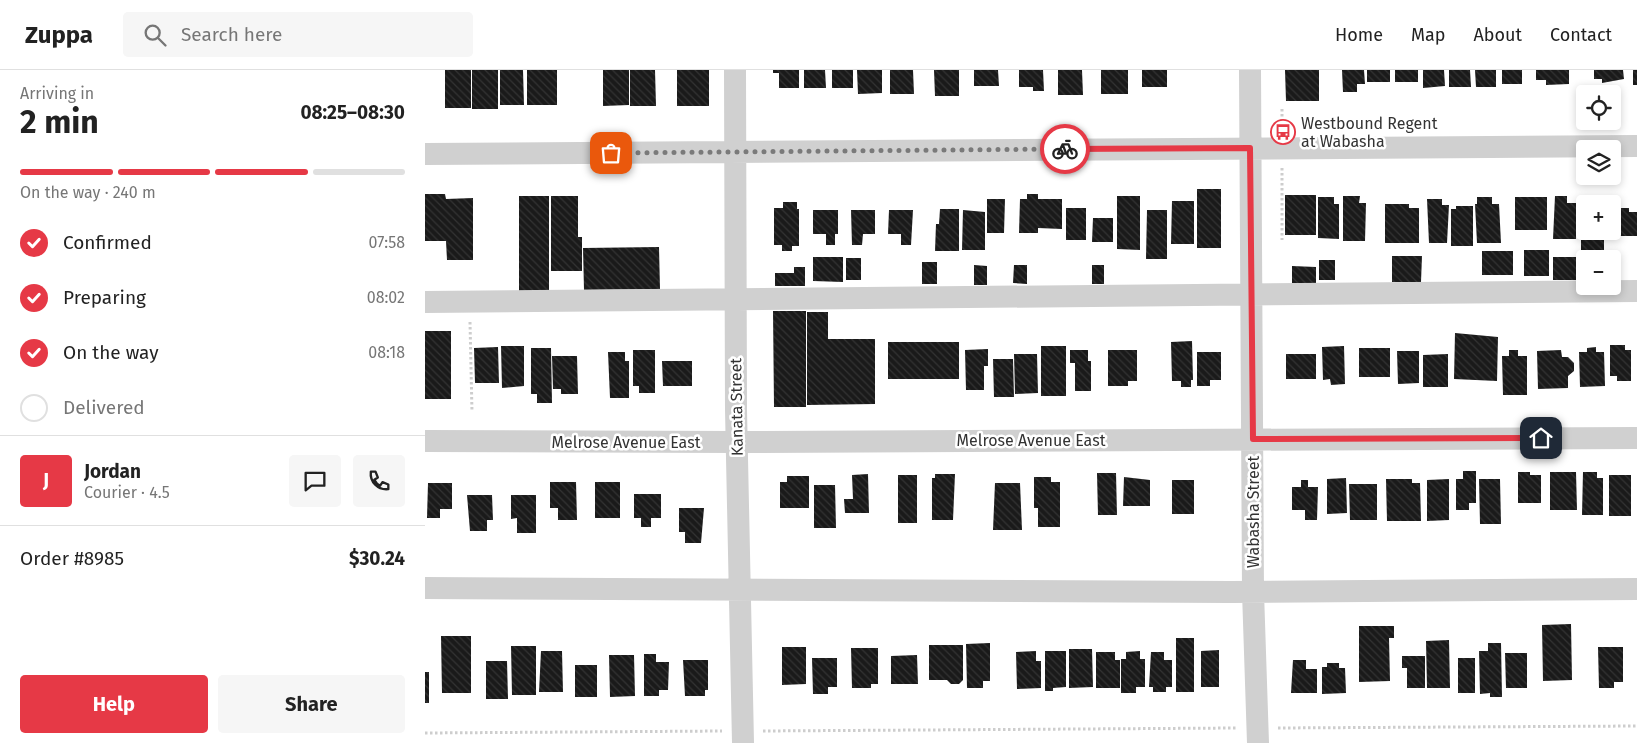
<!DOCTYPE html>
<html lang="en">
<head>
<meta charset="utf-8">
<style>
	:root { --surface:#fff; --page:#f6f6f6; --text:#222; --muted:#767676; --line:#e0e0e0; --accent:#e63946 }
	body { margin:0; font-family:"Fira Sans",sans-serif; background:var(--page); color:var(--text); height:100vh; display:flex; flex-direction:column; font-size:19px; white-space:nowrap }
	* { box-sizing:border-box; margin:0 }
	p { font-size:16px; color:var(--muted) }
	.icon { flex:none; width:28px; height:28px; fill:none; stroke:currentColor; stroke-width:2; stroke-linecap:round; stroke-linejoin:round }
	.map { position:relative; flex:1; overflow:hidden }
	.side { display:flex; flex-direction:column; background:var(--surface); width:425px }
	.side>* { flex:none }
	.controls { position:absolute; left:1151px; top:15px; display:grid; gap:10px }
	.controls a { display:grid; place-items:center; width:45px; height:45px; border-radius:5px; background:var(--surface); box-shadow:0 2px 8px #0003; font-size:25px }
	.pin { position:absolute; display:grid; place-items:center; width:42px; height:42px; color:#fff; margin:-21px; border-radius:10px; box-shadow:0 2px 8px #0006 }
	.courier { position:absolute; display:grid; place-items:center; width:50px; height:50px; margin:-25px; border:4px solid #e63946; border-radius:50%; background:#fff; color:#222; box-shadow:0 1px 6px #0007 }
	.overview em { font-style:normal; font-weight:700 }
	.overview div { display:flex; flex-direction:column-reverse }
	.overview { display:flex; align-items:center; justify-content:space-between; height:85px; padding:0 20px }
	h1 { font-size:32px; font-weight:700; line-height:38px }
	.bar { display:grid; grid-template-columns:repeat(4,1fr); gap:8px 5px; align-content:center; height:60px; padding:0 20px }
	.bar i { height:6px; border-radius:4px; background:var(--line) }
	.bar .current { background:var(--accent) }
	.bar p { grid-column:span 4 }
	.line { display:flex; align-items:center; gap:12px; padding:0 20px; border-top:1px solid var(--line) }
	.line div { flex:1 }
	.round { display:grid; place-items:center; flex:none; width:52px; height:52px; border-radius:5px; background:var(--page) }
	ol { padding:0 20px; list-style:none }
	li { display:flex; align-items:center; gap:15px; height:55px }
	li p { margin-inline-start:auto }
	li .icon { padding:5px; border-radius:50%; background:var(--accent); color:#fff; stroke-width:4 }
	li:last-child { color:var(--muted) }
	li i { width:28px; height:28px; border:2px solid var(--line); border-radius:50% }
	.button { display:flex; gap:10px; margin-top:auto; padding:10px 20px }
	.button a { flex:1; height:58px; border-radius:5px; background:var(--accent); color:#fff; font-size:20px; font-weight:700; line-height:58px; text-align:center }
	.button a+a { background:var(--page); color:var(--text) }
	header { display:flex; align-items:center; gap:30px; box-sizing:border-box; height:70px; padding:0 25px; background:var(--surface); border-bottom:1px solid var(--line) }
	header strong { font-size:24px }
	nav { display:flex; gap:28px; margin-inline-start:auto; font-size:18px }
	.search { width:350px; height:45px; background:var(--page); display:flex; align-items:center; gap:12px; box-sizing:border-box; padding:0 18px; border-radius:5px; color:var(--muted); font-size:19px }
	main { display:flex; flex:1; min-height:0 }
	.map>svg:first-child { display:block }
</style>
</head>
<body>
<header>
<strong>Zuppa</strong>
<div class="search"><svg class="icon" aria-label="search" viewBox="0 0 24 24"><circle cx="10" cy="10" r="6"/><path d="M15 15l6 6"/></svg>Search here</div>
<nav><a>Home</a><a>Map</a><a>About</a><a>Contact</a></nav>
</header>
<main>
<section class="side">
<div class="overview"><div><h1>2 min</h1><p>Arriving in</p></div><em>08:25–08:30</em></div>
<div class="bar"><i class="current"></i><i class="current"></i><i class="current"></i><i></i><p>On the way · 240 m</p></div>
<ol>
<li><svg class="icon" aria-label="check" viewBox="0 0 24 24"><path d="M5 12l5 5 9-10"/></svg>Confirmed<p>07:58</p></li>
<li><svg class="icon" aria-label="check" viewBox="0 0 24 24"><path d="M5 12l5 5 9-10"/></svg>Preparing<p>08:02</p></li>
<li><svg class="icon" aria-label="check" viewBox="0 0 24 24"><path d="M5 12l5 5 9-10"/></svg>On the way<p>08:18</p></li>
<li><i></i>Delivered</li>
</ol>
<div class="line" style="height:90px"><b class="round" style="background:var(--accent);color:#fff">J</b><div><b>Jordan</b><p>Courier · 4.5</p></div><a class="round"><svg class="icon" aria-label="chat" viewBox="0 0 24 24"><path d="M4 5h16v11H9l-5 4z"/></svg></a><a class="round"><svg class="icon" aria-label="phone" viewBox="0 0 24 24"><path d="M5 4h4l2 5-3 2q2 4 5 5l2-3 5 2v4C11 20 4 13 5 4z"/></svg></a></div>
<div class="line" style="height:65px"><div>Order #8985</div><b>$30.24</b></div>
<div class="button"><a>Help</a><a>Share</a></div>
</section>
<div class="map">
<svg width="1212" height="673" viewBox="0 0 1212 673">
	<defs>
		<pattern id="building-back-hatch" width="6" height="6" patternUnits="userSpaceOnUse" patternTransform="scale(1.25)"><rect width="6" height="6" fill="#1a1a1a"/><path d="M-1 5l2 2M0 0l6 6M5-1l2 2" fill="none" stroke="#333"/></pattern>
	</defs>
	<rect width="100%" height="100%" fill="#fff"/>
	<path fill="url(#building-back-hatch)" d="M20,0h26v38h-26z
		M47,0h26v39h-26z
		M75,0h23l1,35h-24z
		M102,0h30v35h-30z
		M178,0h26v35l-26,1z
		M205,0h25l1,36h-26z
		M252,0h32v36h-32z
		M348,0h26v18h-20v-15h-6z
		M379,0h21l1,18h-22z
		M407,0h21v18h-21z
		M432,0h25v23l-24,1z
		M465,0h23l1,24h-24z
		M509,0h25v26h-24z
		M549,0h24l1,16h-25z
		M594,0h24l1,21h-11v-4h-14z
		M633,0h24l1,25h-25z
		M676,0h27v24h-27z
		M717,0h25v17h-25z
		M860,0h34v31h-33z
		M917,0h22l1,14h-8v8h-14z
		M942,0h23v12h-23z
		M970,0h23v12h-23z
		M998,0h21l1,16 -22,2z
		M1024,0h21l1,17h-22z
		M1050,0h21v17h-20z
		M1077,0h20v14h-20z
		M1111,0h33v14l-23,1v-5h-10z
		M1169,0h29l1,9 -22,4v-4h-8z
		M1208,0h4v15h-4z
		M772,119h24v59h-24z
		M0,124h20l1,5 27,-1v62h-26l-1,-19h-21z
		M602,124h11v5h24v30l-24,-1v5h-19l1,-34h7z
		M860,125h31v40h-31z
		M94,126h30v95h-30z
		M126,126h27v41h4v34h-31z
		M692,126h23v54l-23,-1z
		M918,126h17l-1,7h7l-1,38h-22z
		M1130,126h12v7h9v36h-23z
		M893,127h16v7h5v35l-21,-1z
		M1052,127h15v7h7l2,39h-24l-2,-39h2z
		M1090,127h32v33h-32z
		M562,129h18l-1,34h-17z
		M1002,129h15v6h7l-2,38h-18z
		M747,131h22v43h-23z
		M358,132h14v7h2v37h-7v5h-10v-6h-8v-37h9z
		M960,134h24v4h10v35h-34z
		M1031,136h17v40h-22v-37h5z
		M1156,136h4v25h19v19h-23z
		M641,138h20v32h-20z
		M1188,138h16v4h8v24h-28v-5h4z
		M515,139h19v42h-24l1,-27h3z
		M388,140h25v24h-3v11h-9v-11h-13z
		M426,140h24v24h-12l-1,11h-10z
		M464,140h24l-2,35h-10v-11h-13z
		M538,140l22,2v38h-23z
		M722,140h20v49h-21z
		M668,148h20v24h-21z
		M234,177l1,42 -76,1 -1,-42z
		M1099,180h25v26h-25z
		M1057,181h31v24h-31z
		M967,186h30l-1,26h-29z
		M388,187h30v25l-30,-1z
		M1128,187h24v23h-24z
		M421,188h15v22h-15z
		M894,190h16v20h-16z
		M497,192h15v22h-15z
		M549,195l13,1v19h-13z
		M589,195h13v19l-14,-1z
		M667,195h12v19h-12z
		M867,196l24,1v16h-24z
		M369,197h11v19h-30v-13h19z
		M348,241h33v96h-32z
		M382,242h21v27h47v65l-68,1z
		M0,261h26v68h-26z
		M1030,263l43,4 -1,44 -43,-2z
		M767,271l1,39h-2v7h-10v-6h-9l-1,-39z
		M463,272h71v37h-71z
		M1185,275h15v5h6v31h-14v-5h-7z
		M76,276h23v40l-22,2z
		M616,276h25v50h-25z
		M919,276l1,38 -14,1 -1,-6 -7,1 -1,-33z
		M73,277l1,36h-24l-1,-35z
		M1171,277v5h8l1,34 -25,1 -1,-35h8v-4z
		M106,278h20l1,55h-15v-9h-6z
		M934,278h31v29h-31z
		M563,279v17h-4v24h-18l-1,-40z
		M208,280h22v43h-16v-7h-6z
		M645,280h18v11h3v30h-16v-28h-5z
		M683,280h29v31h-9v5h-20z
		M1084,280h9v6h9v39h-24l-1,-39h7z
		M1136,280l1,7h6l6,6v8l-6,5v12l-30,1 -1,-38z
		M972,281h22v32l-21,1z
		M183,282h17v9h4v37h-19z
		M772,282h24v28h-11v6h-13z
		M589,284h23l1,39 -23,1z
		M861,284h30v25h-30z
		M1023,284v33h-25v-32z
		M127,286h25l1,38h-17v-5h-8z
		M568,289h20l1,38h-20z
		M237,291h30v25h-29z
		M1038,401h13v32h-7v7h-13v-31h7z
		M1093,402h12v3h11v28h-23z
		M1125,402h26l1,38h-27z
		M1158,402h14v6h6v37h-21z
		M672,403h19l1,42h-19z
		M443,404l1,39h-24l-1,-14h9l-1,-24z
		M510,404h20l-2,46h-21v-42h3z
		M473,405h19v48h-19z
		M1184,405h22v41h-22z
		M362,406h22v32h-29v-26h7z
		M609,407h17v5h9v45h-22v-19h-4z
		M699,407l26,3v26h-27z
		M921,408l1,35 -20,1v-35z
		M961,409h26v4h8l1,38h-34z
		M1024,409v41l-22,1v-41z
		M1054,409h21l1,45h-21z
		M747,410h22v34h-22z
		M876,410h7v7h10l-1,33h-12v-10h-13v-23h9z
		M125,412h26l1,38h-19v-12h-8z
		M170,412h25v36h-25z
		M3,413h24v26h-12v9h-13z
		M570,413h25l2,47h-29z
		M924,414h28v36h-27z
		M389,415h21l1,43h-22z
		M209,424h27v24h-10v9h-10v-9h-7z
		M42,425h25l1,25h-6v11h-17z
		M86,425h25v38h-19v-15l-6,1z
		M254,438h25l-3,35h-16v-11h-6z
		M1146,554l1,56 -29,1 -1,-56z
		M934,556h35v12h-5l1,43 -31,1z
		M16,566h30v57h-29z
		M751,568h18v54h-18z
		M1024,570l1,48h-23l-1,-47z
		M565,573v38h-7v7h-16l-1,-44z
		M1063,573h13l1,54h-12v-4l-10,1 -1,-43h9z
		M504,575h34v35l-4,4h-8l-4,-4h-18z
		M86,576h25v49h-24z
		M357,577h24v37l-24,1z
		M1173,577h25v35h-9v6h-15z
		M426,578h27v36h-7v4h-19z
		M644,579h23l1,38 -24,1z
		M794,580v37h-18v-36z
		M116,581h21l1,41h-24z
		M611,581v10h5v27l-24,1 -1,-37z
		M620,581h21v36l-13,1v3h-8z
		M715,581v8h5v28h-9v6h-15v-34h5v-7z
		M671,582h19v8h5v28h-24z
		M726,582h13v8h8v27h-6v5h-13v-5h-4z
		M1080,583h22v35h-21z
		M219,584h12v8h13l-1,28h-9v6h-15z
		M184,585h25l1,41 -25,1z
		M492,585l1,29h-27v-28z
		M977,586h23v32h-18v-20h-5z
		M387,588h25v29h-9v7h-15z
		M1033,588h17v35h-17z
		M258,590h25v30h-3v6h-20z
		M868,590h13v9h11v24h-26z
		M61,591h21l1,38h-22z
		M902,593h12v5h6l1,25 -24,1v-27h5z
		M150,595h22v32h-22z
		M0,602h4v31h-4z"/>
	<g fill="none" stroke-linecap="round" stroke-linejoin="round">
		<path stroke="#cdcdcd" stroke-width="3" stroke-dasharray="2.5 2.5" stroke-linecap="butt" d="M857,39v18
			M857,98v72
			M45,252l2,90
			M853,658l359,-2
			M338,661l474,-3
			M0,663l297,-2"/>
		<path stroke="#d0d0d0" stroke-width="22" d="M310,0l1,340 7,333
			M825,0l3,522 5,151
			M0,84l1212,-8
			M0,232l1212,-11
			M0,371l312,1 900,-4
			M0,518l805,4 407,-3"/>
	</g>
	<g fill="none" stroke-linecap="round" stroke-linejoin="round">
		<path stroke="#7a7a7a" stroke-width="5" stroke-dasharray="0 9" d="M186,83l454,-4"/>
		<path stroke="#e63946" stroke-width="6" d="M640,79l185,-1 3,291 288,-1"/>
	</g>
	<defs>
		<symbol id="bus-ring" viewBox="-11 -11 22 22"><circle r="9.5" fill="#fff" stroke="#e63946" stroke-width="1.5"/><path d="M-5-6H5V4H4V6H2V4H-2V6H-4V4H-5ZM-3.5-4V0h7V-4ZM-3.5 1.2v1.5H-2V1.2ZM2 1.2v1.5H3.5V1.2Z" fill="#e63946"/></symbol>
	</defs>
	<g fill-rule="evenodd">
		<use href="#bus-ring" x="844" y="48" width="28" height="28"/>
	</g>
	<g text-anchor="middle" stroke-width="5" stroke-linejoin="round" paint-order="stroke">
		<g font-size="16" fill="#333" stroke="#fff" text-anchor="start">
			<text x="876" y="59">Westbound Regent<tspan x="876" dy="18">at Wabasha</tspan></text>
		</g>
		<g font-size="16" fill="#333" stroke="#fff">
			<text transform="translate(311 337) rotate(-91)" y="6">Kanata Street</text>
			<text x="606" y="376">Melrose Avenue East</text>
			<text x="201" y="378">Melrose Avenue East</text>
			<text transform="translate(828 442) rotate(-90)" y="6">Wabasha Street</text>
		</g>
	</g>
</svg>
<div class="controls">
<a><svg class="icon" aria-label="locate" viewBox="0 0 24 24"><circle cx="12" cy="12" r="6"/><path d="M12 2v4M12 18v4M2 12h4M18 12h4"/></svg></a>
<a><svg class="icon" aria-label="layers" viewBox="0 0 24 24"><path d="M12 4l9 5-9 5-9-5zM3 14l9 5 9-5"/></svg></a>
<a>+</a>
<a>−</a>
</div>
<div class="pin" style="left:186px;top:83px;background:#ea580c"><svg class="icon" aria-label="bag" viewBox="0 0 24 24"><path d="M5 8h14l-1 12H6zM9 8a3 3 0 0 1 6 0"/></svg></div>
<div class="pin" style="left:1116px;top:368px;background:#1f2937"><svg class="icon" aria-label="home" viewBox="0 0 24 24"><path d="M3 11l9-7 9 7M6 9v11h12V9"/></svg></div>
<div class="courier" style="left:640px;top:79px"><svg class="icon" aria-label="bike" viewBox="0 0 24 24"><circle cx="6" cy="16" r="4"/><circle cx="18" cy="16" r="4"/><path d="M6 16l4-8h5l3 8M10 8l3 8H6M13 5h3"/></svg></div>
</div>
</main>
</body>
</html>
